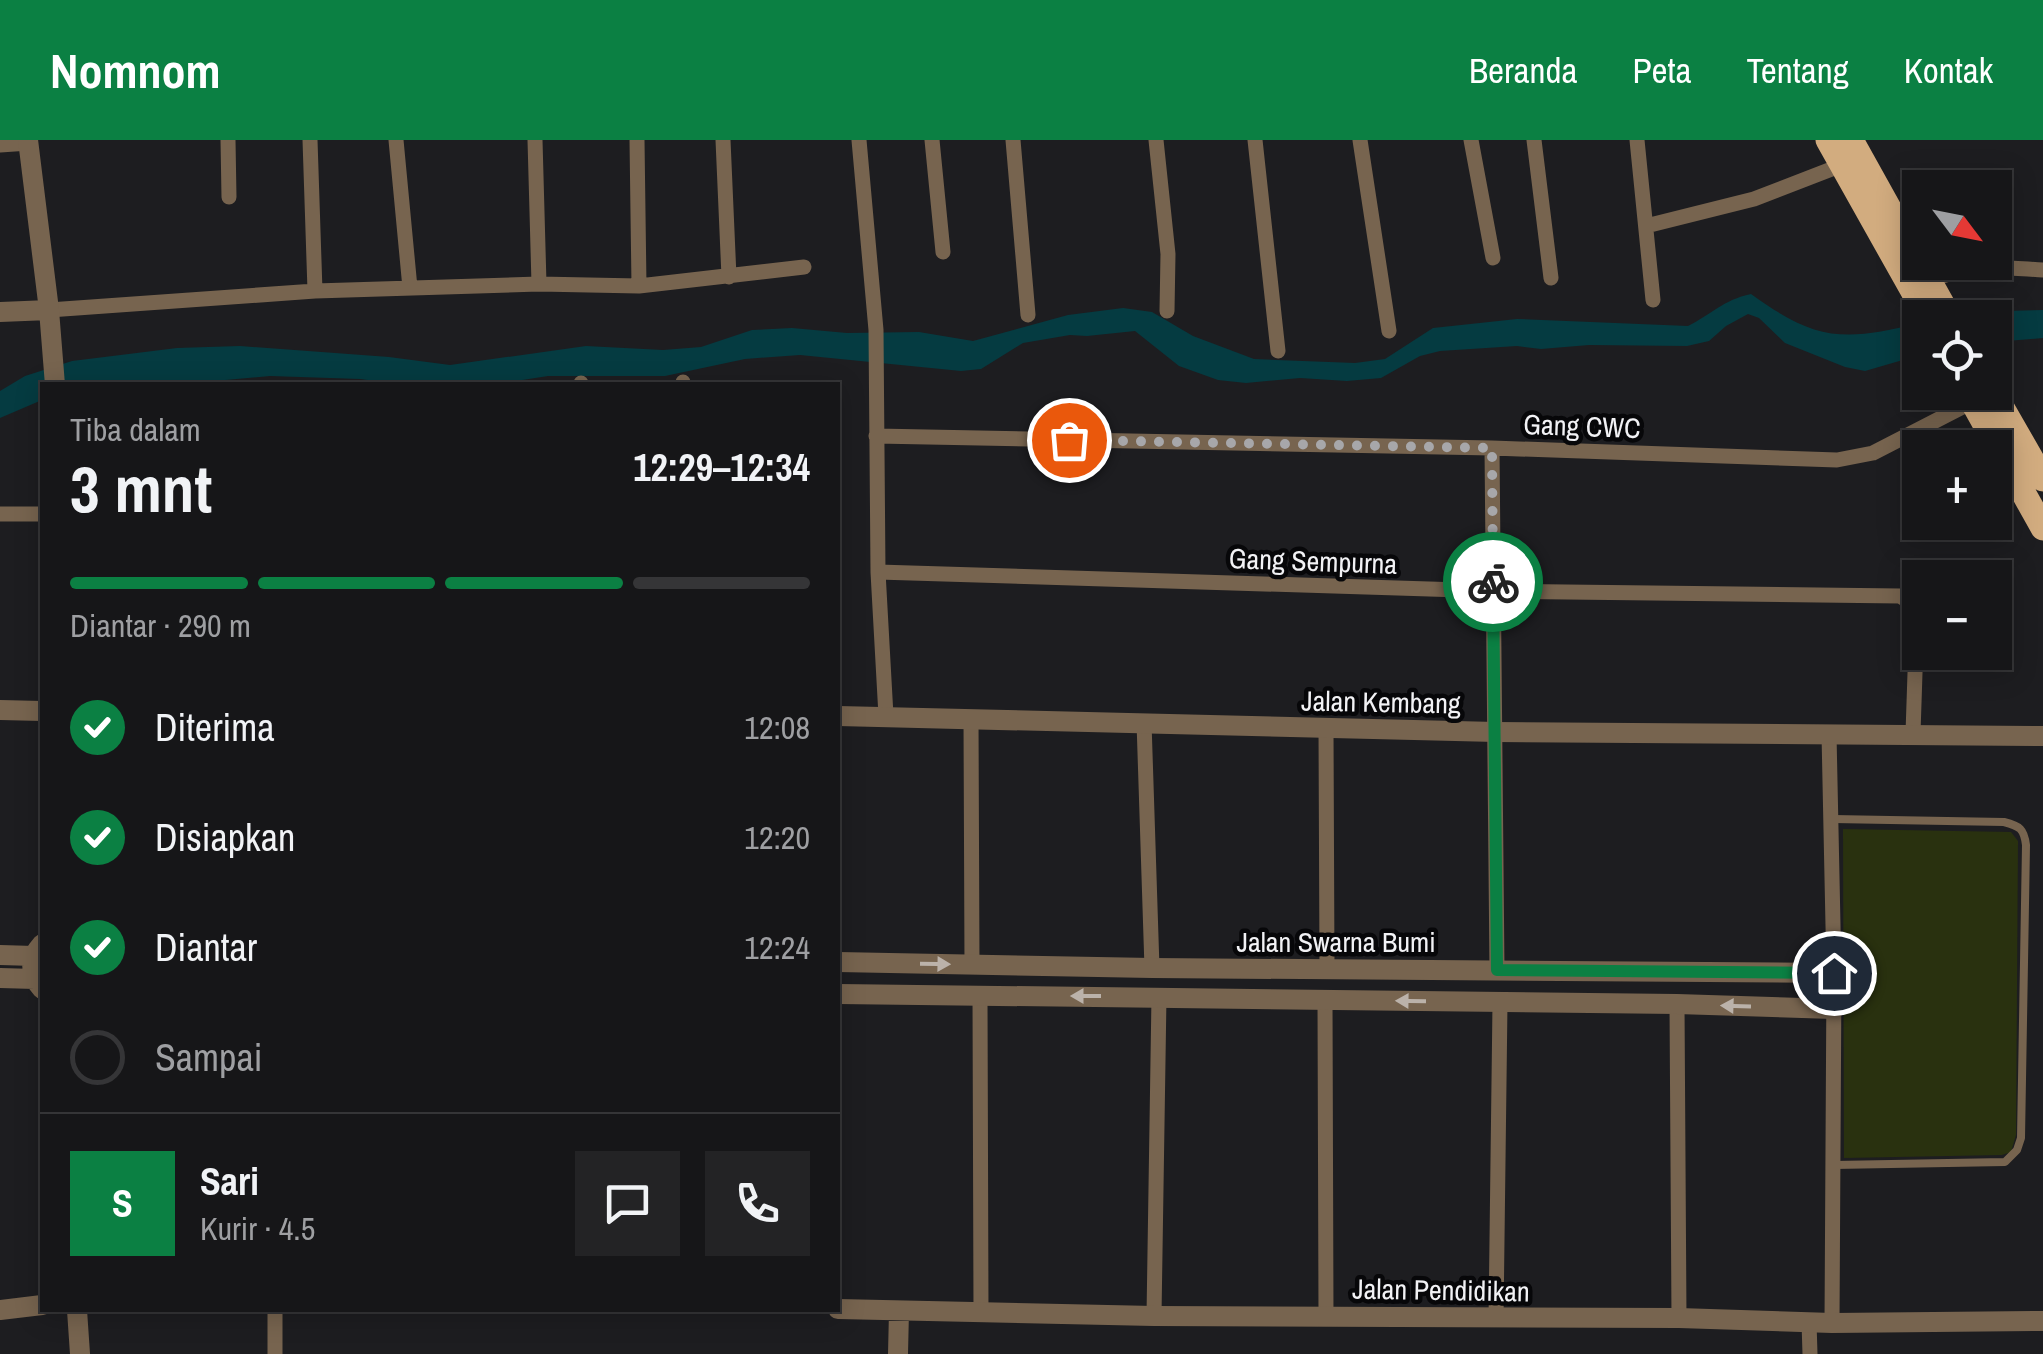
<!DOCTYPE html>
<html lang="id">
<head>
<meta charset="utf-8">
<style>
	:root { --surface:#161618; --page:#232325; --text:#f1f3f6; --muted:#9e9fa2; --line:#353537; --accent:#0b8043 }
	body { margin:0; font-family:"Archivo Narrow",sans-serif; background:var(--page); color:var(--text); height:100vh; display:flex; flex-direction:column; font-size:38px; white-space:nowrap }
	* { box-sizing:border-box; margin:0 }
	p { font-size:32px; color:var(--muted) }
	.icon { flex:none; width:55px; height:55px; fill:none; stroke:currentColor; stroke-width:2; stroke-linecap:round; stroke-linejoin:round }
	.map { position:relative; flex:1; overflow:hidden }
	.panel { position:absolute; left:40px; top:242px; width:800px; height:930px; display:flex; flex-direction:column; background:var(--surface); border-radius:0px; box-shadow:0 5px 25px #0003,0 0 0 2px var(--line) }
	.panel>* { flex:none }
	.needle { width:65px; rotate:122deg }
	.controls { position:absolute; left:1902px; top:30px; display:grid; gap:20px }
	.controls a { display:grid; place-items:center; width:110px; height:110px; border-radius:0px; background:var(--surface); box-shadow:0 5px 25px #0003,0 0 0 2px var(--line); font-size:50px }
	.pin { position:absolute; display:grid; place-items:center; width:85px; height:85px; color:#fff; margin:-42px; border:5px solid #fff; border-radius:50%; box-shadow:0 2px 10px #0007 }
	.courier { position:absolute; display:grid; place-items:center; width:100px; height:100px; margin:-50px; border:8px solid #0b8043; border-radius:50%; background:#fff; color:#222; box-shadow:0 2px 12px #0007 }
	.headline em { font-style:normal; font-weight:800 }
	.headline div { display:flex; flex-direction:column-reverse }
	.headline { display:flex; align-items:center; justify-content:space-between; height:170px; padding:0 30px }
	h1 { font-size:65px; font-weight:800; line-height:75px }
	.bar { display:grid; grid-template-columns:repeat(4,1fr); gap:15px 10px; align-content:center; height:120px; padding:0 30px }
	.bar i { height:12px; border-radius:8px; background:var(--line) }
	.bar .current { background:var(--accent) }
	.bar p { grid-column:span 4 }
	.line { display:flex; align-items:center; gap:25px; padding:0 30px; border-top:2px solid var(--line) }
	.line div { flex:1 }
	.round { display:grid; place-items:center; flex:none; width:105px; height:105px; border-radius:0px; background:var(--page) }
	ol { padding:0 30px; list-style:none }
	li { display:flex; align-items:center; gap:30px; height:110px }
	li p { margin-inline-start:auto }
	li .icon { padding:10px; border-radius:50%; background:var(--accent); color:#fff; stroke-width:4 }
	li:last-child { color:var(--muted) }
	li i { width:55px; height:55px; border:5px solid var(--line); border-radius:50% }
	header { display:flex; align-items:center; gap:60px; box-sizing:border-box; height:140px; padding:0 50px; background:var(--accent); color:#fff }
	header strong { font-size:48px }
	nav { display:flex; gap:55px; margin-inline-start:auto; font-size:35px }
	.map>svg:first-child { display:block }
</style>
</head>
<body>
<header>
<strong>Nomnom</strong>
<nav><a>Beranda</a><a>Peta</a><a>Tentang</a><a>Kontak</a></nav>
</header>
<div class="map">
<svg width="2043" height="1214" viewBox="0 0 2043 1214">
	<rect width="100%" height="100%" fill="#1d1d20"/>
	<path fill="#29310f" d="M1843,689l168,3 7,9 -2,294 -5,17 -9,3 -158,3z"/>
	<path fill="#053b41" d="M1751,154c65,47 92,48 169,29v32l-55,16 -20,-4 -60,-24 -26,-25 -11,-4 -22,12 -17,15 -22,5 -98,-1 -48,4 -24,-3 -77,5 -20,5 -39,22 -34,3 -47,-3 -54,5 -28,-3 -39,-14 -44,-35 -48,5 -17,-1 -47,8 -42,26 -20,2 -161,-16 -55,4 -80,17h-117l-58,9h-84l-46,-6 -90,-3 -100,9h-128v15l-42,18v-27l25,-15 47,-15 105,-13 63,-2 149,11 61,8 136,-19 77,4 38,-3 51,-17 40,-2 55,5 72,-1 54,9 95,-26 55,-7 29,4 41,24 61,23 101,4 30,-4 48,-31 84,-9 171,7c24,-12 35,-26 63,-32z
		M2043,170v28l-48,4v-24h-52l23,-6z"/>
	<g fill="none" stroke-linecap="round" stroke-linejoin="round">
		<path stroke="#77644f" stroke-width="8" d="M1833,679l171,3c16,4 20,7 22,23l-5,293 -4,12 -12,12 -171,3"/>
		<path stroke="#77644f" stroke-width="15" d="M228,0l1,57
			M310,0l5,151
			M396,0l14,148
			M535,0l4,144
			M637,0l2,146
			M723,0l6,137
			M859,0l17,190 2,242 8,144
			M932,0l11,112
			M1013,0l15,175
			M1156,0l12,114 -1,57
			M1255,0l23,211
			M1360,0l29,191
			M1471,0l22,118
			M1534,0l17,138
			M1637,0l16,160
			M0,5l29,-2
			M1646,86l108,-27 88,-34
			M1930,142c35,-20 75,-14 113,-12
			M49,170l266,-19 224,-7 100,2 165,-19
			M683,242v3
			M581,243v2
			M876,296l616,12 345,12 36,-7 99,-51
			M1492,308l5,522
			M0,374h42
			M878,432l615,19 407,5 13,8 4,9 -4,120
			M971,578l1,247
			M1144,582l8,246
			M1326,589l1,240
			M1829,594l5,239 -2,350
			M980,856l1,316
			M1325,859l1,318
			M1677,864l2,314
			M1154,1176l5,-320
			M1496,1179l4,-316
			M1809,1182l1,32
			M275,1214v-44"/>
		<path stroke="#77644f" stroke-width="20" d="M28,0l21,170 6,75
			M0,172l49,-2
			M0,570l42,1
			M838,576l658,16 547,4
			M42,804c-13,14 -13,30 0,45
			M0,815l34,1
			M838,822l314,6 682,5
			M0,838l35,1
			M838,854l839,10 157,5
			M838,1169l316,7 525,2 153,5 211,-2
			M0,1170l42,-5
			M77,1170l3,44
			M898,1214l1,-43"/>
		<path stroke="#d2ac7f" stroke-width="25" d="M1828,0l100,178
			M1851,0l99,178
			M1967,252l76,136
			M1993,252l50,87"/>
	</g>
	<defs><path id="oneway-solid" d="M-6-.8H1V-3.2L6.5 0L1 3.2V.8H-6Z" transform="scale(2.5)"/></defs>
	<g fill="#bbb2aa">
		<use href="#oneway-solid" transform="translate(935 824) rotate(1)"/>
		<use href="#oneway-solid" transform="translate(1086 856) rotate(-180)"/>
		<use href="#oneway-solid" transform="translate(1411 861) rotate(-179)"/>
		<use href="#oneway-solid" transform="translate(1736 866) rotate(-178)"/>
	</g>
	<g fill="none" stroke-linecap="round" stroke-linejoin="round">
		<path stroke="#a7a7aa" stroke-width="10" stroke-dasharray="0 18" d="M1069,300l423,8 1,134"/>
		<path stroke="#0b8043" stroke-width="12" d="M1493,442l4,388 337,3"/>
	</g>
	<g text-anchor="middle" stroke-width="9" stroke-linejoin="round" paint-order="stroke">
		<g font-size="28" fill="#f2f2f5" stroke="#070709">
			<text transform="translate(1582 286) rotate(2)" y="10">Gang CWC</text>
			<text transform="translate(1313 421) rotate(2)" y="10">Gang Sempurna</text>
			<text transform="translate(1381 562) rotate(1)" y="10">Jalan Kembang</text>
			<text x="1336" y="812">Jalan Swarna Bumi</text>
			<text transform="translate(1441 1150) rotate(1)" y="10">Jalan Pendidikan</text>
		</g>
	</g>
</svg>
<div class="controls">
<a><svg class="needle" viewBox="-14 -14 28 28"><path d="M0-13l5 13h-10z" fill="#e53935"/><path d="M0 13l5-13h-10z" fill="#9e9fa2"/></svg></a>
<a><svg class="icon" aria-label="locate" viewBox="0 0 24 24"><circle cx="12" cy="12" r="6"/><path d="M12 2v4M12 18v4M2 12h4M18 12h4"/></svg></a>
<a>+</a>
<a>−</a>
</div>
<div class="pin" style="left:1069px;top:300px;background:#ea580c"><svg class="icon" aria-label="bag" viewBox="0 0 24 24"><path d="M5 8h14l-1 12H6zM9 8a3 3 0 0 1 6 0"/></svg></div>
<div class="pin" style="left:1834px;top:833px;background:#1f2937"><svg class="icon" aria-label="home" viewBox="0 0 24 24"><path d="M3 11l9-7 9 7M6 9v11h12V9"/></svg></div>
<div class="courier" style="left:1493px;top:442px"><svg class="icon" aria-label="bike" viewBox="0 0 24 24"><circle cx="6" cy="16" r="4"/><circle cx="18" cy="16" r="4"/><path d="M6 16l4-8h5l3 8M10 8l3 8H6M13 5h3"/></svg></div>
<section class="panel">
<div class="headline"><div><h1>3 mnt</h1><p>Tiba dalam</p></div><em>12:29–12:34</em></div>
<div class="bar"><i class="current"></i><i class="current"></i><i class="current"></i><i></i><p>Diantar · 290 m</p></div>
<ol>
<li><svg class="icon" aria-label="check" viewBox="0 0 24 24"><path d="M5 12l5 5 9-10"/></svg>Diterima<p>12:08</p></li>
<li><svg class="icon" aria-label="check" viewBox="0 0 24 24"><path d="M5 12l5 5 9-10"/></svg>Disiapkan<p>12:20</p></li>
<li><svg class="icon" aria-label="check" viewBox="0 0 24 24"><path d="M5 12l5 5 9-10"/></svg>Diantar<p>12:24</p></li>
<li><i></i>Sampai</li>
</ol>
<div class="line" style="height:180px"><b class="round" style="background:var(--accent);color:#fff">S</b><div><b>Sari</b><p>Kurir · 4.5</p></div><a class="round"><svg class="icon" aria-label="chat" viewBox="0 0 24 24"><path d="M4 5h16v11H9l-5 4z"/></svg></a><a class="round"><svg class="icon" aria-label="phone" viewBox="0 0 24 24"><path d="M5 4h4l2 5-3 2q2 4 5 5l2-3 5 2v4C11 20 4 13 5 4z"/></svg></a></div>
</section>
</div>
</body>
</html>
